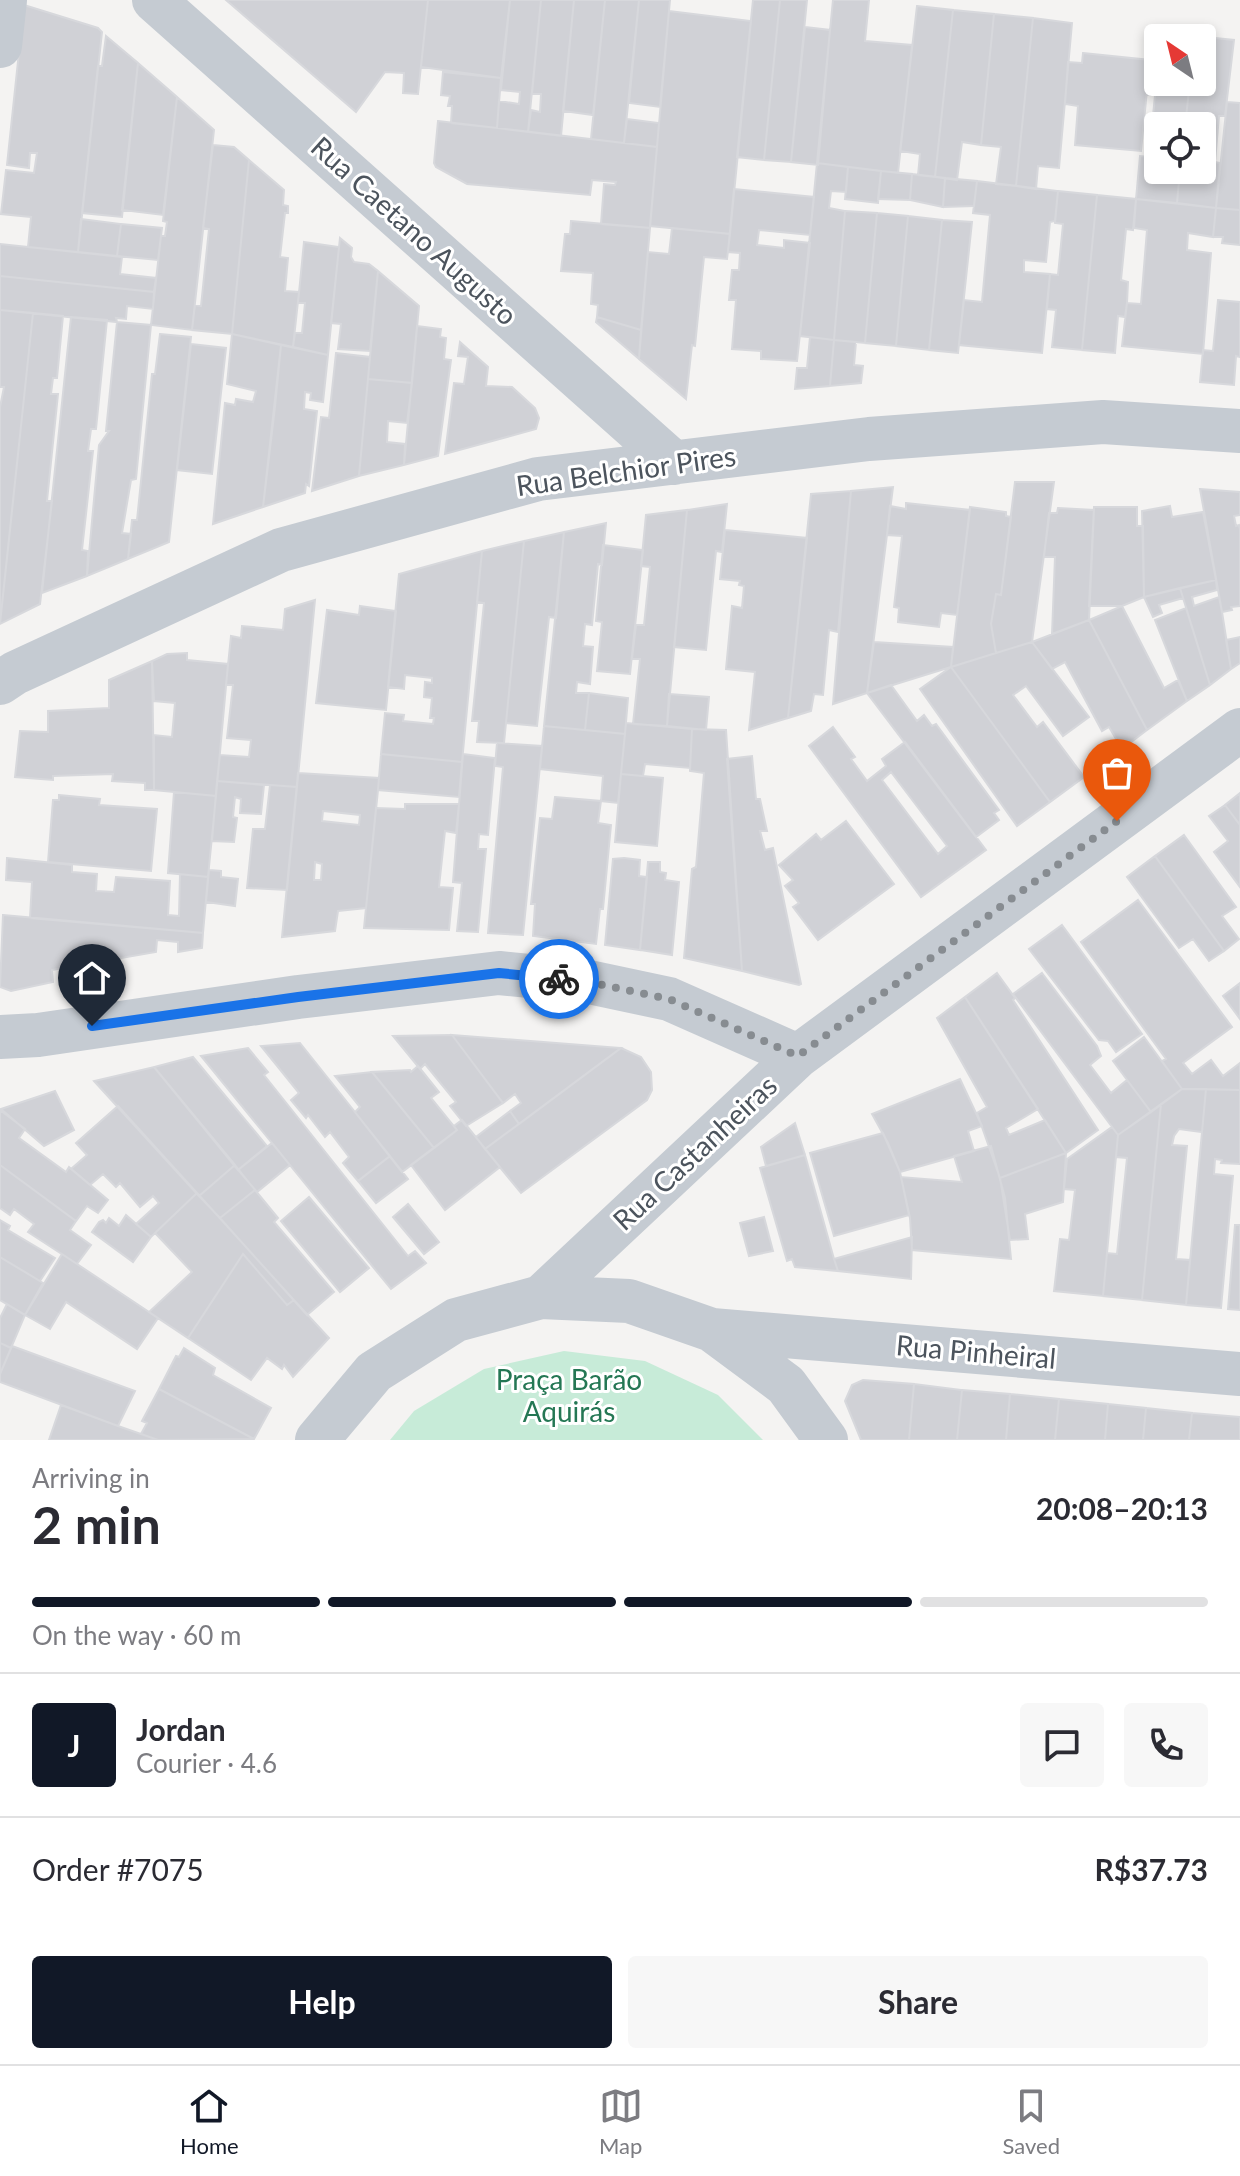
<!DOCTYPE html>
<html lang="en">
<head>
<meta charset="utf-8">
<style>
	:root { --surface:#fff; --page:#f7f7f7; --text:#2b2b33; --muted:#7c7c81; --line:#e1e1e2; --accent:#111827 }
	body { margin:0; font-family:Lato,sans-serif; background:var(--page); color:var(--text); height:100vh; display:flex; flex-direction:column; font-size:30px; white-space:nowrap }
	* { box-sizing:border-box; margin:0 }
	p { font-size:26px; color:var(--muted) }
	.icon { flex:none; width:44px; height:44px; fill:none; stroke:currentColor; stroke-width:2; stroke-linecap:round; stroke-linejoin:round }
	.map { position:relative; height:1440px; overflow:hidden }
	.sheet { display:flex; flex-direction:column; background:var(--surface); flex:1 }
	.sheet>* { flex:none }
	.needle { width:52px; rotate:325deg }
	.fabs { position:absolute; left:1144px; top:24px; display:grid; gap:16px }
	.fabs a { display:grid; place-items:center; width:72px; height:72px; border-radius:8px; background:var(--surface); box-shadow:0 4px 12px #0003; font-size:40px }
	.pin { position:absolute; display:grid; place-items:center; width:68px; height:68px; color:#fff; margin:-82px -34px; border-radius:50% 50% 50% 0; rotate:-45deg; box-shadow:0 0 8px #0007 }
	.pin .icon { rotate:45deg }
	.courier { position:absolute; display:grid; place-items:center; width:80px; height:80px; margin:-40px; border:6px solid #1a73e8; border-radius:50%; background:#fff; color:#222; box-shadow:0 2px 10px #0007 }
	.headline em { font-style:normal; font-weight:700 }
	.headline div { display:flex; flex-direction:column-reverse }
	.headline { display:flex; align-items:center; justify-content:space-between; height:136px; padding:0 32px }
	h1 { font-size:52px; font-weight:700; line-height:60px }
	.bar { display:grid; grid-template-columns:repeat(4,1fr); gap:12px 8px; align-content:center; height:96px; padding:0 32px }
	.bar i { height:10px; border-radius:6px; background:var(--line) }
	.bar .on { background:var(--accent) }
	.bar p { grid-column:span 4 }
	.line { display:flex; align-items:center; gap:20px; padding:0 32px; border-top:2px solid var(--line) }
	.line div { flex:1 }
	.round { display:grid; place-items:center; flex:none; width:84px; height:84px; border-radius:8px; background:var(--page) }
	.primary-button { display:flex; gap:16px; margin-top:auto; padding:16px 32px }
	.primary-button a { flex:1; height:92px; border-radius:8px; background:var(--accent); color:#fff; font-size:32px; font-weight:700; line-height:92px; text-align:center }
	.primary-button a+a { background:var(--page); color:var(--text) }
	.tabs { display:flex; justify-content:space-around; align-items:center; height:112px; border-top:2px solid var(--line); background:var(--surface); font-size:22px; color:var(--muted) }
	.tabs a { display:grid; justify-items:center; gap:4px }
	.tabs .on { color:var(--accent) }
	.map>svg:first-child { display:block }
</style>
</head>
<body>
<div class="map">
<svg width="1240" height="1440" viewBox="0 0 1240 1440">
	<rect width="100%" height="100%" fill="#f4f3f2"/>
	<path fill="#c7ebd8" d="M564,1351l81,10 73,34 45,45h-373l24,-29 70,-42z"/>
	<path fill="#d0d1d6" stroke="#d7d8dc" stroke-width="2" fill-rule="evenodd" d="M226,0h202l-10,94 -15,-1 1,-20 -19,-1 -29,40z
		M428,0h82l-9,78 -80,-11z
		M510,0h31l-13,132 -31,-4 2,-27 20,3 1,-12 -19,-2z
		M541,0h33l-13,136 -33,-4 3,-22 9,2 1,-18h-9z
		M574,0h31l-12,115 -30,-4z
		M605,0h34l-15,143 -33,-4z
		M639,0h31l-10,107 -31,-4z
		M753,0h27l-16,160 -27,-3z
		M780,0h27l-16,162 -27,-2z
		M833,0h36l-4,41 47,4 -14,128 -81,-10z
		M24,5l74,23 4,4 -24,220 -50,-5 3,-30 -30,-3 5,-44 28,3 3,-20h-7l-1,15 -22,-3z
		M917,6l36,4 -18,167 -17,-2 2,-21 -20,-3z
		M953,10l41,4 -13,131 -19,-3 -5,38 -22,-3z
		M669,11l82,10 -21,213 -80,-8z
		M994,14l39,4 -17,168 -20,-2 5,-37 -20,-2z
		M1033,18l39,5 -13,145 -21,-2 -2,23 -20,-3z
		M805,27l25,3 -12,135 -27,-3z
		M1153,31l42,5 -37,2v44h32l-5,44h-27v44h22l-3,33 -41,-4 4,-43 9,1 6,-62h-8z
		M106,36l32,27 -16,154 -40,-4 16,-147h4z
		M1195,36l39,4 -9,76h-6l-4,46 5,1 -4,45 -39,-5 3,-33h22v-44h-17l5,-44h12v-44z
		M1083,53l67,7 -9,91 -66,-6 3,-39 -13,-2 3,-42 14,1z
		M138,63l39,34 -14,118 -41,-5z
		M443,72l58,6 -4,50 -46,-5 1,-17h-4l2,-10 -9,-1z
		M177,97l37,33 -22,200 -41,-5 10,-89h4l2,-14 -4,-1z
		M1227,102l13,1v107l-24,-2z
		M627,119l32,4 -2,24 -33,-4z
		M438,121l219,26 -7,81 -49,-4 3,-40 11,1 1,-3 -24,-2 -2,15 -123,-11 -31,-17 -2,-4z
		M213,145l21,2 15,13 -17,174 -40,-4 3,-25 6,1 8,-77 -6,-1z
		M249,160l35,30 -1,15 5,1v7h-3l-5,44 8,1 -3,33 14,1 -6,55 -61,-13z
		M817,163l31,4 -2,25 -15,-1 -2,17 16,3 -11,129 -34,-4z
		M848,167l33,4 -3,32 -33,-4z
		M881,171l31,3 -2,26 -32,-1z
		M912,174l33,4 -2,29 -33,-7z
		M945,178l32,3 -3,25 -31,1z
		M977,181l81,10 -3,30 -5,1 -4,40 -22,-2v12l26,2 -8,79 -83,-8 5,-45 18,2 8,-87 -17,-2z
		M734,189l80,8 -4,38 -51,-5 -2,15 27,3v-8l26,3 -13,118 -36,-2v-8l-29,-2 4,-49h-7l3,-30h7l1,-17 -12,-1z
		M1058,191l39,4 -15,155 -30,-3 4,-37 -9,-1 3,-35 8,1 5,-51 -8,-1z
		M1097,195l39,4 -3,31 -7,-1 -5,51 7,2 -1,21 -2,14 -7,-1 -3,37 -33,-3z
		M1136,199l80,9 -3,29 -25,-4 -1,17 24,3 -8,101 -81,-8 5,-43 14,1 6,-74 -13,-2z
		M1216,208l24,2v35l-18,-2 1,-6h-10z
		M845,211l32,2 -12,130 -31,-3z
		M877,213l31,3 -12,130 -31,-3z
		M908,216l34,4 -13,130 -33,-4z
		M81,219l40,5 -4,32 -39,-4z
		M942,220l30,2 -14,131 -29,-3z
		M571,221l79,7 -9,102 -44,-13 1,-12 -7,-1 2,-31 -32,-2 4,-37h5z
		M121,224l41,4 -4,32 -41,-4z
		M672,228l58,6 -3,25 -23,-2 -9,89 -3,-1 -6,54 -47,-40 9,-107 21,2z
		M340,238l12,10 -1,9 3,5 15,2 9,7 -8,80 -32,-2 3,-25 -10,-1z
		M304,242l35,5 -11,108 -35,-8 2,-14h7l3,-30h-7z
		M0,244l122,13 -2,17 36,4 -2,14 -154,-16z
		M378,271l41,35 -7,77 -44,-4z
		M0,276l154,16 -1,17 -26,-3 -1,13 -10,-1 1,4 -117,-12z
		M1218,300l22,2v55l-4,-1 -2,29 -34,-3 3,-32 10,1z
		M0,310l33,3 -33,310v-216l4,-20h-4z
		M33,313l30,3 -6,62h-4l-2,16h7l-11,107h5l-12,103 -40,20z
		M71,317l36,3 -11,109h-5l-3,22h5l-11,99 6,1 -1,25 -45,17z
		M597,317l44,13 -2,29 -43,-37z
		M117,322l34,3 -15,154 -5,1 -9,53 9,1 -3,25 -41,17 12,-131 10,-14h-3z
		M417,326l24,3 -1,8 6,1 -2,21 7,1 -13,96 -34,9z
		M160,334l31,3 -22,205 -41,17 4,-39h5l15,-146h3z
		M232,334l49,11 -6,62 -12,100 -50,17 12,-121 10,2 1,-6 17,3 3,-11 -29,-7z
		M810,337l24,3 -4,46 -35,3 2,-21h10z
		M834,340l22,2 -2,23 9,1 -2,17 -31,3z
		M460,342l28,25 -2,19 26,1 23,21 4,10 -3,11 -91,25 9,-71 10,1 4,-27 -10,-1z
		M191,344l35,4 -14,126 -35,-4z
		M281,345l47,10 -5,47 -13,-2 1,-7 -6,-1 -1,17 13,2 -8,75 -3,-2 -1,9 -42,14z
		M336,353l34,4 -11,119 -47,15 9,-74 8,1z
		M368,379l44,4 -5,40 -19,-2 -1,21 18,2 -1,21 -45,11z
		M1015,482h39l-22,160 -36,11 -5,-29 5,-30 5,1z
		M893,487l-26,206 -34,11 18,-213z
		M1200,489l40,3v23l-6,1 2,10 3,-1 1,4v77l-9,1 1,3 -10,2z
		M851,491l-13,141 -9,-2 -6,65 -9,-1 -3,17 -23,7 23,-224z
		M906,503l64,7 -13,105 -16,-2 -2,14 -41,-5 1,-14 -5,-1 8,-71 -15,-1 3,-29 16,3z
		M727,504l-5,48 -6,-1 -10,99 -32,-3 13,-137z
		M1170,506l2,11 31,-5 13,68 -72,17 -2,-86z
		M970,507l36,5v4l5,1 -10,78 -5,-1 -5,30 5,29 -45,14z
		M1094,507h43v19h6l1,71 -22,9h-33z
		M1058,508l36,2 -5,110 -37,14 3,-77h-11l5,-44h8z
		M687,510l-20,216 -34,-2 7,-65h-8l4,-34h8l6,-58 -9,-1 5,-51z
		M606,523l-4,42 -4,-1 -6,61 -7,-1 -2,22 10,1 -3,37 -13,-2 -1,11h13l-4,37 -41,-4 20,-194z
		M725,530l82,8 -19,180 -39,12 6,-58 -29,-3 6,-63 10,2 2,-22 -5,-1 1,-4 -20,-2z
		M564,532l-8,86 -7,-1 -12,109 -31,-3 18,-182z
		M524,541l-20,202 -27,-1 2,-21h-7l12,-118 -7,-1 5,-51z
		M603,545l40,5 -13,124 -33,-3 5,-49 -6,-1z
		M482,551l-20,211 -81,-8 4,-41 19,2 -1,6 30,3 1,-6h-4l2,-20 -8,-1 1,-15 7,1v-5l-27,-3 -1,14 -16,-2 11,-113z
		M1216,580l1,10 -25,7 2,9 25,-9 3,15 9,57 -21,16 -30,-97z
		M1180,588l3,10 -24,7 3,8 -9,4 -9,-20z
		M315,600l-18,187 -80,-6 3,-26 29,2 2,-17 -24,-2 6,-53h-7l5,-49 10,2 1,-12 41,4 2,-21z
		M360,606l36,5 -10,99 -70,-7 11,-93 32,5z
		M1122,606l42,82 14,-8 9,21 -40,29 -58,-110z
		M1186,608l24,77 -23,16 -32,-81z
		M1089,620l58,110 -25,19 -13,-22 -7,4 -37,-69 -13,7 -20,-27z
		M1240,637v26l-9,6 -5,-29z
		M874,642l79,5 -2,20 -84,26z
		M1032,642l57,75 -26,19 -37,-50 -13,9 24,32 6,-5 41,55 -34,25 -99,-135z
		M187,653v7l41,4 -12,132 -62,-6v-55l18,2 3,-34 -21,-2 -2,-40 15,-7z
		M152,661l2,129h-9v-7l-33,-2 1,-7 -60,2v4l-38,-3 5,-46 28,1v-21l61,-3v-28z
		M951,667l99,135 -33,24 -97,-137z
		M891,685l26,36 7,-6 8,11 4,-2 63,86 -5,3 5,7 -23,17 -109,-144z
		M589,693l39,5 -3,36 -40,-4z
		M669,694l40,3 -3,33 -39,-4z
		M626,723l66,6 -2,39 -45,-4 -2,12 -22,-2z
		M544,726l81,8 -7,69 -17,-2 2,-25 -63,-7z
		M833,727l22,30 -4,2 16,22 19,-15 -4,-7 23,-17 81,108 -65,47 -112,-151zM891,772l56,74 -9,8 -56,-74z
		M692,729l34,1 16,241 -58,-13 8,-89 4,-2 8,-94 -14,-2z
		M497,743l45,3 -19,189 -35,-2 15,-166 -8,-1z
		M381,754l81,8 -3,35 -81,-7z
		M463,754l32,4 -7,77 -9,-1 -1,15h8l-8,83 -21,-1 5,-48 -9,-1z
		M752,756l4,43h4l7,32h-7l5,19 8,-2 28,136 -2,1 -57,-14 -15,-212z
		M298,773l81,5 -1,12 -12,118 -28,3 -3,20 -53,6zM323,811l37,4 -1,10 -37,-4zM315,862l7,2 -1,16h-7z
		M621,774l42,4 -6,68 -42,-4z
		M217,781l47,4 -3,29 -21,-1 1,-14 -6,-2 -2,20 4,1 -3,24 -22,-1z
		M270,785l27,2 -10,103 -40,-2 6,-59h12z
		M174,792l42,4 -8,81 -40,-4z
		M1240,793v32l-15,-20z
		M59,795l41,4 -1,6 58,4 -6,62 -103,-9 5,-62h6z
		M555,797l46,4 -3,22 13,2 -8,84h-3l-4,35 -63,-8 2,-32h-4l9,-86 12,1z
		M405,804h54l-3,29 -11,-2 -6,56 14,1 -4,42 -85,-2 12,-120 29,1z
		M1225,805l15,20v62l-26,-35 14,-11 -19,-25z
		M846,821l48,63 -76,56 -25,-33 6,-4 -14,-17 8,-6 -14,-15 37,-31 5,6z
		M1184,835l52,72 -14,9 17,23 -15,12 -69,-95z
		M1155,856l69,95 -15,10 -16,-22 -14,9 -52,-71z
		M7,858l65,7v7l25,2 -1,17 18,1 2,-15 54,4 -2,34 11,1 1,-42 28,3 -5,56 -173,-15 2,-36 -26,-2z
		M624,858l16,2 -1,16 8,1 -7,73 -35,-5 8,-86z
		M648,862h12v10l6,1 -1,7 14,2 -7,73 -32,-5z
		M209,870l12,1v6l17,2 -3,27 -29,-4z
		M1138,900l94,127 -49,36 9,11 19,-14 12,16 17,-13v27l-58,-1 -20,-28 4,-2 -85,-117z
		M3,915l200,18 -1,15 -24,4v-10l-21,-2 -1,12 -104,18 1,12 -42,9 -11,-4z
		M1062,925l80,109 -26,18 -8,-11 -9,-1 -70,-91z
		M997,973l18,25 -2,2 85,130 -32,23 -101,-156z
		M1042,973l55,73 4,10 -11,9 21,28 16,-13 24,32 -33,23 -105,-141z
		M1240,983v36l-17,-23z
		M965,997l73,112 -32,19 3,7 36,-15 21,33 -66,25 -23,-65 10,-6 -50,-89z
		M452,1035l169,13 -102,76 -9,-13 11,-8 -6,-9 -12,9z
		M452,1035l51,68 -37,23 -16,-20 6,-4 -31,-38 -5,5 -27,-33z
		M1144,1037l38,52 -31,23 -38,-51z
		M300,1043l90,113 -32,25 -15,-18 6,-6 -19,-25 -5,5 -17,-22 -2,3 -15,-18 8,-7 -38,-47z
		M248,1048l20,24 -4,3 144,181 7,-5 11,12 -35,26 -190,-233z
		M621,1048l20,9 10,15 1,18 -5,10 -126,93 -36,-44z
		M193,1057l74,89 -29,24 -84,-103z
		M418,1066l21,26 -8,6 26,32 -23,18 -62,-76 38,-2 1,2z
		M154,1067l81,98 -36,31 -105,-115z
		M372,1072l62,76 -32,24 -47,-60 5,-5 -25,-31z
		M960,1079l22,47 -14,5 6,20 -74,21 -12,-29 -16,-29z
		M1182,1089h24l-4,43 -23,-3 -5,7 -2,9 15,1 -11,113 14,1 -4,45 -44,-5 19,-196z
		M1206,1089l34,1v74l-19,-1 1,-3 -7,-1 -1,15 19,2 -12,132 -35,-3z
		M55,1091l19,39 -30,16 -43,-37z
		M1161,1104l-19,196 -39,-4 4,-43 10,1 10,-96 -11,-1 2,-22z
		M118,1106l79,87 -46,44 -15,-13 23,-21 -6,-7 -13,11 -20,-24 -4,4 -13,-13 -13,11 -19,-16 16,-14 -11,-12z
		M0,1110l25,19 -6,9 47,34 3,-5 39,33 -10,13 -11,-7 -11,15 -76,-56z
		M510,1111l9,13 -34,25 -9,-12z
		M462,1120l38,47 -55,43 -34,-45 46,-35 -3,-4z
		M795,1123l10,32 -39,11 -5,-19z
		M1112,1127l6,8 -15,161 -49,-5 6,-52 9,1 6,-50 -11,-1 3,-30z
		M883,1133l17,39 9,43 -75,21 -24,-83z
		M272,1143l18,22 -33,27 -19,-22z
		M991,1146l14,52 6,61 -99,-9 -2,-32 -9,-41 61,5 -8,-26z
		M1066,1153l-3,49 -38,12 3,25 -18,1 -10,-62z
		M805,1155l29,104 4,12 -43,-4 -3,-8 -5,2 -27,-93z
		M390,1156l18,23 -32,24 -18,-22z
		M0,1165l76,56 -6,9 21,15 -14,19 -49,-32 6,-8 -20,-15 -4,6 -10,-7z
		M235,1165l20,25 -35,28 -21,-22z
		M255,1190l23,28 -4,4 60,70 -27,23 -87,-97z
		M197,1193l97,107 -7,5 -44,-51 -55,84 -39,-26 43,-40 -37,-39z
		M309,1197l60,71 -29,24 -59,-71z
		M408,1204l31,38 -15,12 -31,-37z
		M126,1215l25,22 -18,25 -41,-30 7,-10 4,-2 3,3 3,-5 10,8z
		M764,1217l9,34 -24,5 -9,-33z
		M0,1220l10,6 -2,4 47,28 -15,23 -40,-24z
		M1235,1225h5v85l-12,-1z
		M912,1237l-1,42 -73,-8 -4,-12z
		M62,1254l96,64 -21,31 -71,-47 -16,27 -25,-14z
		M243,1254l44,51 7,-5 35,38 -36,39 -9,-12 -2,4 -15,-11 -16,22 -63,-42z
		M0,1257l43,26 -18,32 -25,-15z
		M7,1304l18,11 -14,33 -11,-5v-25z
		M0,1343l11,5 -11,26z
		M12,1346l123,45 -17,35 -118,-44v-8z
		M184,1348l31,20 -2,7 58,33 -17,31 -95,-50 17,-33 3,1z
		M863,1380l51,4 -5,56h-48l-16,-39 7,-16z
		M914,1384l48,6 -5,50h-48z
		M159,1389l95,50 -96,1 -17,-6 6,-11 -5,-2z
		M962,1390l48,4 -4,46h-49z
		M1010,1394l49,5 -4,41h-49z
		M1059,1399l49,5 -3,36h-50z
		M1108,1404l38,4 -3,32h-38z
		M61,1405l57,21 40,14h-109z
		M1146,1408l46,5 -3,27h-46z
		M1192,1413l48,4v23h-51z"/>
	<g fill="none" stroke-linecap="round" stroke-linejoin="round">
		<path stroke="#c5cbd2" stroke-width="44" d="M154,0l520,463
			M0,46l5,-46
			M0,683l15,-10 266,-123 257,-71 331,-40 234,-17 137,9
			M0,1037l38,-2 260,-38 201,-24 90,9 80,17 129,57
			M541,1297l257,-241 442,-326
			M712,1330l528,44
			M317,1440l57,-68 82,-52 85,-23 88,4 83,29 74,55 40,55"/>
	</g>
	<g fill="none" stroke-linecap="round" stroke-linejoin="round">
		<path stroke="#878c91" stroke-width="8" stroke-dasharray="0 14.4" d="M559,979l30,3 80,17 129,57 319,-235"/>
		<path stroke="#1a73e8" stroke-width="10" d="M92,1026l206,-29 201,-24 60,6"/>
	</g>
	<g text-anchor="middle" stroke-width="6" stroke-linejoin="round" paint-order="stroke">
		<g font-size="28" fill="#4c545d" stroke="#fff">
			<text transform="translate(414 231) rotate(42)" y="10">Rua Caetano Augusto</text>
			<text transform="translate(626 471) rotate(-8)" y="10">Rua Belchior Pires</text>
			<text transform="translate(695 1153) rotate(-43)" y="10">Rua Castanheiras</text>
			<text transform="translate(976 1352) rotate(5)" y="10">Rua Pinheiral</text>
		</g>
		<g font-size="28" fill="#247754" stroke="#fff">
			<text x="569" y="1390">Praça Barão<tspan x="569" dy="32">Aquirás</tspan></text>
		</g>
	</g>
</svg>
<div class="fabs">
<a><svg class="needle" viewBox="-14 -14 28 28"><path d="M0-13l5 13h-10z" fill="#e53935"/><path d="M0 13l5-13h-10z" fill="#7c7c81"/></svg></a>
<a><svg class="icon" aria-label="locate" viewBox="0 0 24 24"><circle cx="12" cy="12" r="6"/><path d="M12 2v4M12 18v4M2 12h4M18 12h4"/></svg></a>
</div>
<div class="pin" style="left:1117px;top:821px;background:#ea580c"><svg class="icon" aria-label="bag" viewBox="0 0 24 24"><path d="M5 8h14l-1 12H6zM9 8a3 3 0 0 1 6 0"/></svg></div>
<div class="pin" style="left:92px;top:1026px;background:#1f2937"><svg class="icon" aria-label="home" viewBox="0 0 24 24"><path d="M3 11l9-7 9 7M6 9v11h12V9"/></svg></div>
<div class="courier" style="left:559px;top:979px"><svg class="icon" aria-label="bike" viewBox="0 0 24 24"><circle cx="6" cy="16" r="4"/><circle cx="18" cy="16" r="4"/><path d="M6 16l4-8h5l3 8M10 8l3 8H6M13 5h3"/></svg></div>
</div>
<section class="sheet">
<div class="headline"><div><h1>2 min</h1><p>Arriving in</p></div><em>20:08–20:13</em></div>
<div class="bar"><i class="on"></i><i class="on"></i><i class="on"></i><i></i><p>On the way · 60 m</p></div>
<div class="line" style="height:144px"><b class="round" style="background:var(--accent);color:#fff">J</b><div><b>Jordan</b><p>Courier · 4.6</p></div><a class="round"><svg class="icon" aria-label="chat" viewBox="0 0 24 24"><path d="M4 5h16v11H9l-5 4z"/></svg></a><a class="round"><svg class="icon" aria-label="phone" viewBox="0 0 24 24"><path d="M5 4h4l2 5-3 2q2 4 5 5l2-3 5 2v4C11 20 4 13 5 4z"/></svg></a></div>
<div class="line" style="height:104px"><div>Order #7075</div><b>R$37.73</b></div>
<div class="primary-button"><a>Help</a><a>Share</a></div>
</section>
<nav class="tabs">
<a class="on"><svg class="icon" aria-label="home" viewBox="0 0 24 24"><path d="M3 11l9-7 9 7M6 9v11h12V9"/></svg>Home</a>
<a><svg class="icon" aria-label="map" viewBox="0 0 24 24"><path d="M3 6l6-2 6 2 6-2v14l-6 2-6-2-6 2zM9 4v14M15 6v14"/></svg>Map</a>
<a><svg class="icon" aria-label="saved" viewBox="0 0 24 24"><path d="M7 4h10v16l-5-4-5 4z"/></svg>Saved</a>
</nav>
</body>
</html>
